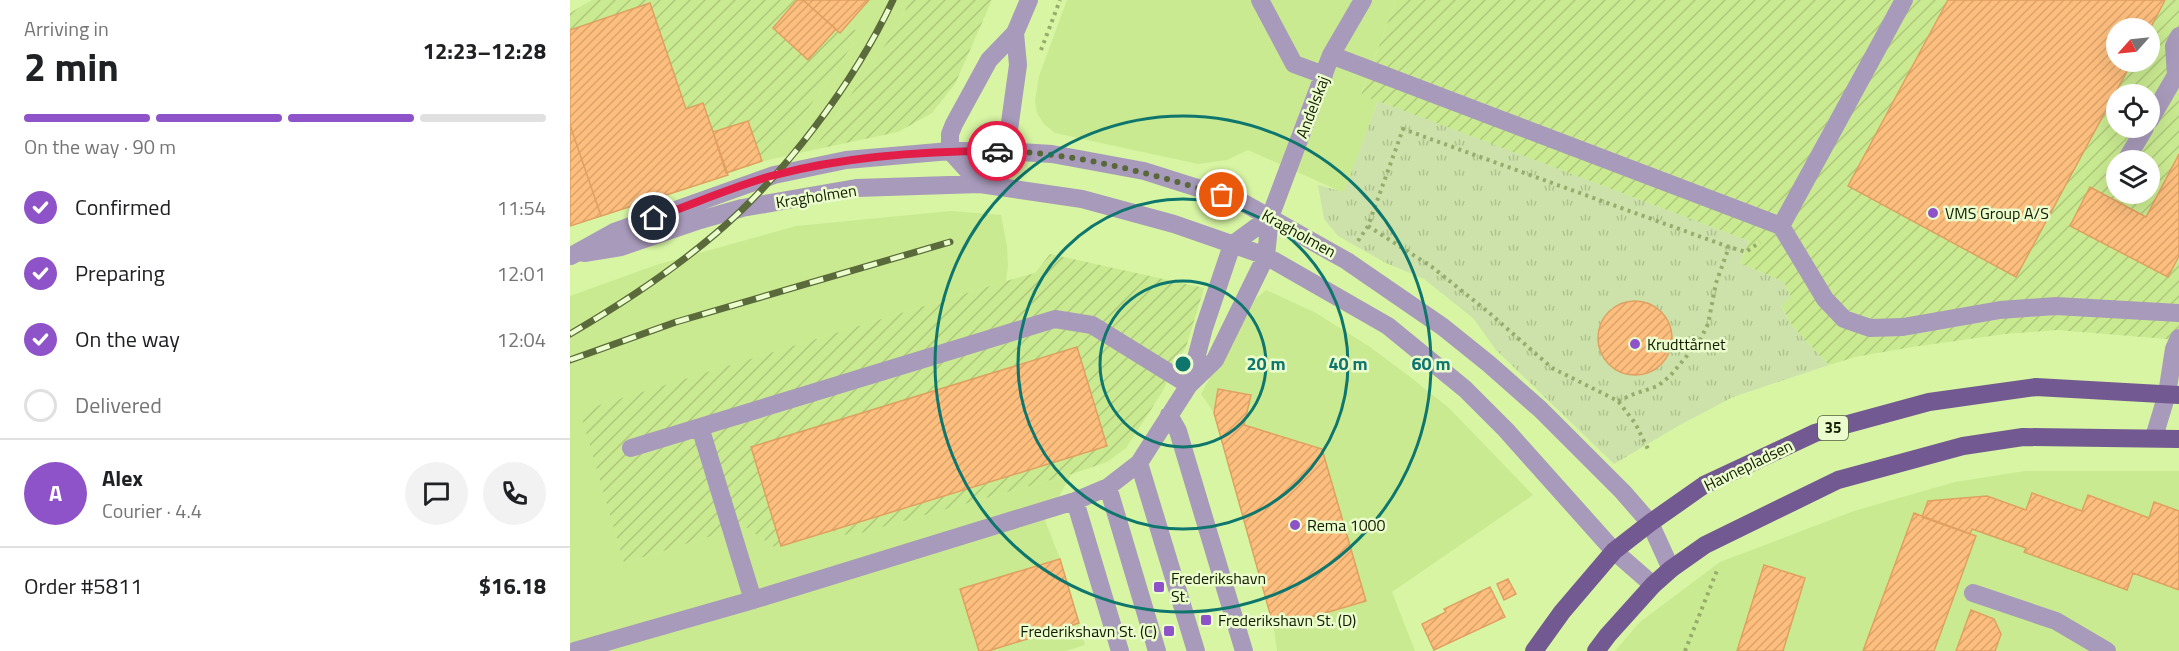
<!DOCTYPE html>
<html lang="en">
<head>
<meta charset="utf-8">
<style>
	:root { --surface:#fff; --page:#f2f2f2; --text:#202124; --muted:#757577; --line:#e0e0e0; --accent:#8f53c9 }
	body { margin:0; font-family:"Titillium Web",sans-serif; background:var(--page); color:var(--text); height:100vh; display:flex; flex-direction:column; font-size:22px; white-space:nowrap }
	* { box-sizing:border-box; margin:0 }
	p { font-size:20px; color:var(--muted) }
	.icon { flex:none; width:33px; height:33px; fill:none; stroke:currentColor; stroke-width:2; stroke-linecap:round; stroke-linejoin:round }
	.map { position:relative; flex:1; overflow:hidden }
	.side { display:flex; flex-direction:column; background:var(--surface); width:570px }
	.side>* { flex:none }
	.needle { width:39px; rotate:243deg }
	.fabs { position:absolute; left:1536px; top:18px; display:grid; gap:12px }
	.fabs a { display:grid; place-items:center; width:54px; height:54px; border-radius:50%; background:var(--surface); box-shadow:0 6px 24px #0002; font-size:30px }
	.pin { position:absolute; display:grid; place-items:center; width:51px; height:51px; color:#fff; margin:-26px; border:3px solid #fff; border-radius:50%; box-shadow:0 2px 6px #0007 }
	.courier { position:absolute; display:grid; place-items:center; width:60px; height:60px; margin:-30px; border:4px solid #e11d48; border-radius:50%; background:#fff; color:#222; box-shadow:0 2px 8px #0007 }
	.headline em { font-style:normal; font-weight:700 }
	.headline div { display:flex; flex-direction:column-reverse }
	.headline { display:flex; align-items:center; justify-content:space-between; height:102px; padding:0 24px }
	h1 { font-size:39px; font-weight:700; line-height:45px }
	.bar { display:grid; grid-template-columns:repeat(4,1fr); gap:9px 6px; align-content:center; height:72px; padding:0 24px }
	.bar i { height:8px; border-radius:4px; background:var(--line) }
	.bar .selected { background:var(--accent) }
	.bar p { grid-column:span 4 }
	.line { display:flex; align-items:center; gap:15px; padding:0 24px; border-top:2px solid var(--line) }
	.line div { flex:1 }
	.round { display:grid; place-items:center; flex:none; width:63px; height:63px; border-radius:32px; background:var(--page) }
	ol { padding:0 24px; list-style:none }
	li { display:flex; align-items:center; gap:18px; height:66px }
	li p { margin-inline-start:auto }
	li .icon { padding:6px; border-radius:50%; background:var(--accent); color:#fff; stroke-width:4 }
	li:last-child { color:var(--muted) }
	li i { width:33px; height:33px; border:3px solid var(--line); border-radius:50% }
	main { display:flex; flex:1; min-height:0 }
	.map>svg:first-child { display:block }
</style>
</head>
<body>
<main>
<section class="side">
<div class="headline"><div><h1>2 min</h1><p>Arriving in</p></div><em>12:23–12:28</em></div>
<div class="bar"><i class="selected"></i><i class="selected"></i><i class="selected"></i><i></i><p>On the way · 90 m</p></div>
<ol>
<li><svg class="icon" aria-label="check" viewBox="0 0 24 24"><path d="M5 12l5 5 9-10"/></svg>Confirmed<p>11:54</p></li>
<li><svg class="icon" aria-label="check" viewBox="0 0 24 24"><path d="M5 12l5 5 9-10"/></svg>Preparing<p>12:01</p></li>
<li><svg class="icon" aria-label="check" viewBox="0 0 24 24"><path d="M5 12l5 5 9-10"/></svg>On the way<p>12:04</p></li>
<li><i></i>Delivered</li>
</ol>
<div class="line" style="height:108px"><b class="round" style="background:var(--accent);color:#fff">A</b><div><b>Alex</b><p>Courier · 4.4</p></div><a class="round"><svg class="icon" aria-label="chat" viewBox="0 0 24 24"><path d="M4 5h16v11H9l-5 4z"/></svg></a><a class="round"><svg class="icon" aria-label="phone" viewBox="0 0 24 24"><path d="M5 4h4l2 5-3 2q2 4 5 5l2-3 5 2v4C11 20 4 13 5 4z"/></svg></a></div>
<div class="line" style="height:78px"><div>Order #5811</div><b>$16.18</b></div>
</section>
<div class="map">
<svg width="1609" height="651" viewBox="0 0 1609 651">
	<defs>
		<pattern id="industrial-furrows" width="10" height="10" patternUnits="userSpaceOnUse" patternTransform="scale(1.5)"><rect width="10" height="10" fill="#caea91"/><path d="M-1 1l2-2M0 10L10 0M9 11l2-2" fill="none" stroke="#adc87b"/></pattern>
		<pattern id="grass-tufts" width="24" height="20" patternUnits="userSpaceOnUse" patternTransform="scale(1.5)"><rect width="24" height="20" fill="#cde2aa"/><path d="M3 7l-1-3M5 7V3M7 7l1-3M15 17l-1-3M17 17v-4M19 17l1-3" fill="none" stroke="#afc190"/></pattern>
		<pattern id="building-hatch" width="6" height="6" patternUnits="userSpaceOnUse" patternTransform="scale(1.5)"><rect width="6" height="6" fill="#febe7e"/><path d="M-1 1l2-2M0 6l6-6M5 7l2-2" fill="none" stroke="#d9a36b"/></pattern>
	</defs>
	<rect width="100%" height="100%" fill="#d7f5a3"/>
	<path fill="#caea91" d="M299,0h41l-12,26 -85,124 -45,10 23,-27 63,-90 -4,-4 6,-7 -5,-12z
		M497,0h329l-35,94 17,7 -34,92 -96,-43 -21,10 -29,4 -143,-31 -11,-9 -7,-11 -2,-12 4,-25z
		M381,211l50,4 6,31 1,19 -2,16 -425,130 43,152 120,-37 30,21 56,-17 20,6 222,-62 -27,46 15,39 25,86 -19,6h-496v-355l86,-31 140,-39z
		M696,290l50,23 54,34 39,29 40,32 84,87 -141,97 23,59h-138l-3,-23 -60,-215 -13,-19 51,-92z
		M1455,471h154v180h-564l25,-29 80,-60 134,-51 101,-29z"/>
	<path fill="url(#industrial-furrows)" fill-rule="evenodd" d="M22,0h277l-18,20 5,12 -6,7 4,4 -63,90 -23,27 -198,66v-213z
		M340,0h82l-37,84 -23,29 -34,19 -85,18 85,-124z
		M826,0h783v340l-122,-10 -52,4 -93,13 -57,10 -26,8 -36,-38 -12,-22 10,-8 -7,-15 -44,-19 9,-22 -388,-146zM1546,28h34v34h-34zM1546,94h34v34h-34zM1546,160h34v34h-34z
		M480,254l154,34 -18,59 -25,47 -35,54 -19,14 -35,12 -222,62 -20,-6 -56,17 -30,-21 -120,37 -44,-152 426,-130 29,-8z"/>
	<path fill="url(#grass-tufts)" d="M808,101l371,140 -9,22 44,19 7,15 -10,9 12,21 36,38 -96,32 -55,29 -64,38 -118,-114 -23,-32 -49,-39 -38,-16 -48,-27 -14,-17 -6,-34 26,7z"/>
	<path fill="url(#building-hatch)" stroke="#dfa061" stroke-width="1.5" d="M227,0h6l33,29 -28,31 -35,-32z
		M233,0h66l-29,33z
		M1378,0h217l-15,29 -34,-1v34h16l-116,215 -168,-91z
		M80,3l36,106 17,-6 25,72 -127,41 -31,-91v-95z
		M178,121l14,40 -36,12 -13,-41z
		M0,125l31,91 -31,10z
		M1609,154v102l-11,21 -98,-51 20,-39 56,30z
		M1028 338a37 37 0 1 1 74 0a37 37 0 1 1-74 0Z
		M507,347l30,99 -326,100 -30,-99z
		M648,389l33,6 -7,30 78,24 44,152 -92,27 -60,-215z
		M1462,493l50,18 6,-16 61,23 5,-16 25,9v79l-46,-17 -6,17 -103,-38 2,-4 -54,-19 -2,5 -48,-17 6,-16 59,-5 39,14z
		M1344,513l62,23 -42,115h-71z
		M490,559l19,64 -91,28h-9l-19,-62z
		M1194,565l41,13 -22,73h-46z
		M938,579l8,15 -12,6 -7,-16z
		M920,587l15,30 -71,33 -12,-26 24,-12 -2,-3z
		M1401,610l23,9 7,15 -6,17h-39z"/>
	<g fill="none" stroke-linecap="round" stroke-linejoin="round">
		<path stroke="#95ac6c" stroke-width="4" stroke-dasharray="3 4.5" stroke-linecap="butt" d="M471,50l19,-50
			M798,226l64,41 55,44 65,57 66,33 17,22 14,28
			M788,241l10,-15 35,-97 326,118 17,5 14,-10
			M1048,401l16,-7 24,-8 13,-11 29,-35 8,-16 8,-41 13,-36
			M1115,651l33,-83"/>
		<path stroke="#a89aba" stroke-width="18" d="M690,0l34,64 30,11
			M761,55l450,171 44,73 19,20 26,9 33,-1 97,-17 56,-4 123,7
			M1580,120l26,-45 -2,-29 5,-10
			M1556,160l19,-32
			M410,184l-30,-33v-17l4,-10 35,-64 26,-27 14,-33
			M410,184l26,-33 12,-86 -3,-32
			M1211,226l123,-226
			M14,253l37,-6 79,-27 42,-12 114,-20 124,-4 102,15 92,25 92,32 122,70 77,63 41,41 108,121 39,34
			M1,256l43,-24 160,-57 72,-15 104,-9h56l46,3 92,17 98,31 105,59 96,66 46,37 51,45 83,83 27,31 21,46
			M619,385l15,-57 28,-83 38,-28
			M599,415l9,16 66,220
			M130,427l53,173
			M1584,437l13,-43 7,-45 5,-11
			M61,448l424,-129 37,6 97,60
			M569,463l57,188
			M538,487l49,164
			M505,501l45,150
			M1403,593l83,28 51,30
			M5,651l178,-51 322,-99 33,-14 31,-24 50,-78 26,-25 51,-104 4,-39 61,-162 32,-55"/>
		<path stroke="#735992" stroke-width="18" d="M964,651l28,-39 52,-61 36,-28 54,-38 111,-52 114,-31 107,-15 143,8
			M1026,651l12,-16 45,-50 18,-16 34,-24 133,-65 125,-34 60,-9 156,2"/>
		<defs>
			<path id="rail" d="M0,334c50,-29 99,-61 144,-99 70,-59 140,-152 179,-235
				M0,360l106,-38 274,-80"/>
		</defs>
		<use href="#rail" stroke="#5a6a3b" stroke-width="7"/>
		<use href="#rail" stroke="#ebfdcd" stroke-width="4.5" stroke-dasharray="14" stroke-linecap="butt"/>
	</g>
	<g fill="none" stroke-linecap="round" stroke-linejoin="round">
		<path stroke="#586839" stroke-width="6" stroke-dasharray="0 10.8" d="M427,151c78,1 151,22 225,44"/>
		<path stroke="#e11d48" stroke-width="8" d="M84,218c40,-14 80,-32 121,-43 72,-19 148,-24 222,-24"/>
	</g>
	<g fill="none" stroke="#0f766e" stroke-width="3">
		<circle cx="613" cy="364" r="83"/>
		<circle cx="613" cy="364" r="165"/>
		<circle cx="613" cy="364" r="248"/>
	</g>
	<g fill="#8f53c9" stroke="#ebfdcd" stroke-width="2">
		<circle cx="1363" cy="213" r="6"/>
		<circle cx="1065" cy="344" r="6"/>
		<circle cx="725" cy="525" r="6"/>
		<rect x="583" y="581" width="12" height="12" rx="3"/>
		<rect x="630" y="614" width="12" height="12" rx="3"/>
		<rect x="593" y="625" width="12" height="12" rx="3"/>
	</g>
	<g text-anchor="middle" stroke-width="5" stroke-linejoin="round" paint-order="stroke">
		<rect fill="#ebfdcd" stroke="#54603e" stroke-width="1.5" x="1248" y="416" width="30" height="24" rx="4.5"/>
		<g font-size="15" font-weight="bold" fill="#131c00">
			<text x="1263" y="433">35</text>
		</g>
		<g font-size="16" fill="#131c00" stroke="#ebfdcd">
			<text transform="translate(742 107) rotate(-69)" y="6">Andelskaj</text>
			<text transform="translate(246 196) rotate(-9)" y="6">Kragholmen</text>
			<text transform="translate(729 233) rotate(29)" y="6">Kragholmen</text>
			<text transform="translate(1178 465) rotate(-26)" y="6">Havnepladsen</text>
		</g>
		<g font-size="16" fill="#131c00" stroke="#ebfdcd" text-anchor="start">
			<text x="1375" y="219">VMS Group A/S</text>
			<text x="1077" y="350">Krudttårnet</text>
			<text x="737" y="531">Rema 1000</text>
			<text x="601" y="584">Frederikshavn<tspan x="601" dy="18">St.</tspan></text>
			<text x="648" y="626">Frederikshavn St. (D)</text>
			<text x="587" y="637" text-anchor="end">Frederikshavn St. (C)</text>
		</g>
	</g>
	<circle cx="613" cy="364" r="9" fill="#0f766e" stroke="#ebfdcd" stroke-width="3"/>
	<g font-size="18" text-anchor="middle" font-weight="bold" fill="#0f766e" stroke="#ebfdcd" stroke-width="5" stroke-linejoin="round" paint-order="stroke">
		<text x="696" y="370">20 m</text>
		<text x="778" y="370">40 m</text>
		<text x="861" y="370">60 m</text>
	</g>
</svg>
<div class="fabs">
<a><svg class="needle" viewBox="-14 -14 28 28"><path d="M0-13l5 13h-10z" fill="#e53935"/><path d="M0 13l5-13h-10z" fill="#757577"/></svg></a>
<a><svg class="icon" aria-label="locate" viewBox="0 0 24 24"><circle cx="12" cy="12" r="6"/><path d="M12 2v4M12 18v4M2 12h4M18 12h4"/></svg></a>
<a><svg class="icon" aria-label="layers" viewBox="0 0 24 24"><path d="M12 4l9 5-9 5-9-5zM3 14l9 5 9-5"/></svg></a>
</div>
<div class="pin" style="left:652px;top:195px;background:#ea580c"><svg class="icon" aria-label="bag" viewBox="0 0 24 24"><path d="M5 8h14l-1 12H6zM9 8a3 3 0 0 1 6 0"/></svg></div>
<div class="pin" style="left:84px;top:218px;background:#1f2937"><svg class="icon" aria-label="home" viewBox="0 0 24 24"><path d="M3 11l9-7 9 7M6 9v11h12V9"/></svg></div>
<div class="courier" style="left:427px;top:151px"><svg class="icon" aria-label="car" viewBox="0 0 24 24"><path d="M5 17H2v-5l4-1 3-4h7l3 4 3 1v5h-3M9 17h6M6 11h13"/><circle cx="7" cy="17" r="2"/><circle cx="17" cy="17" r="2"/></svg></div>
</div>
</main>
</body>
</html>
